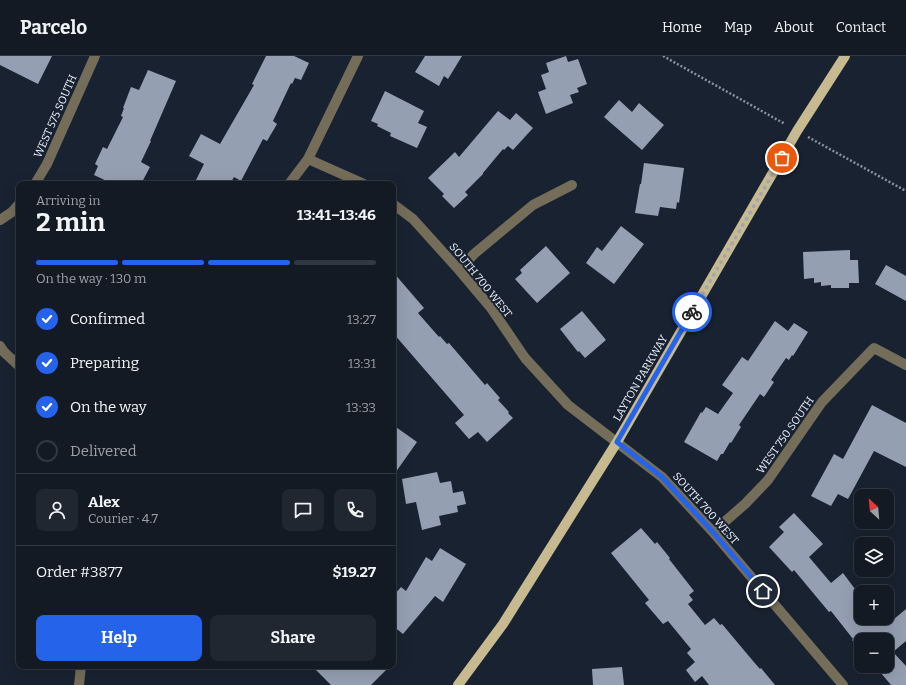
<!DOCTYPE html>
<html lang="en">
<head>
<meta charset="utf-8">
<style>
	:root { --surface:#131a24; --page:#202731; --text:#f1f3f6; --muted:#9da1a6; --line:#323841; --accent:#2563eb }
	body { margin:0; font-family:Bitter,serif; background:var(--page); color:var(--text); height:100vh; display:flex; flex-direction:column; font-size:15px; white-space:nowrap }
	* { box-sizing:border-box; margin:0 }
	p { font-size:13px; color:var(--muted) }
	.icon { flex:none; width:22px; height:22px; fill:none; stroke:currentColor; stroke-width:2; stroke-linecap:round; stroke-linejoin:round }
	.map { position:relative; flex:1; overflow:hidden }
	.panel { position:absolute; left:16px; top:125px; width:380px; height:488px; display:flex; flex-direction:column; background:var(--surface); border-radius:8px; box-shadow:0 4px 16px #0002,0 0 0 1px var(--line) }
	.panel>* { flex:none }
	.needle { width:26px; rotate:334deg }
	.buttons { position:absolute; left:854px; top:433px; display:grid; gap:8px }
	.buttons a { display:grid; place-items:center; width:40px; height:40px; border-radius:8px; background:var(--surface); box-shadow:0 4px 16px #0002,0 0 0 1px var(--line); font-size:20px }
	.pin { position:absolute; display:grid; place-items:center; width:34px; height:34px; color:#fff; margin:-17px; border:2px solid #fff; border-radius:50%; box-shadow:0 1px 4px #0007 }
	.courier { position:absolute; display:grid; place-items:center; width:40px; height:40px; margin:-20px; border:3px solid #2563eb; border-radius:50%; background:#fff; color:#222; box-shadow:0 1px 5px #0007 }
	.headline em { font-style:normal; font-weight:700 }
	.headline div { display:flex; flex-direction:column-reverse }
	.headline { display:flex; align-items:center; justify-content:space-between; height:68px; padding:0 20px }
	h1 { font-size:26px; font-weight:700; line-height:30px }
	.bar { display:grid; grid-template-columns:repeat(4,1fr); gap:6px 4px; align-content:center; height:48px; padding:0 20px }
	.bar i { height:5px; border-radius:3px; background:var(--line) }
	.bar .selected { background:var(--accent) }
	.bar p { grid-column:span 4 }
	.line { display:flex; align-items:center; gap:10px; padding:0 20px; border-top:1px solid var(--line) }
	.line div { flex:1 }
	.round { display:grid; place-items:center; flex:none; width:42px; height:42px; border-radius:8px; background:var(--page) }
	ol { padding:0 20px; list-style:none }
	li { display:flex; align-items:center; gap:12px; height:44px }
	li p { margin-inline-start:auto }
	li .icon { padding:4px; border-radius:50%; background:var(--accent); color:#fff; stroke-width:4 }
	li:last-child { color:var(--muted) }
	li i { width:22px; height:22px; border:2px solid var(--line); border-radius:50% }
	.action { display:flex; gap:8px; margin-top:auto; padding:8px 20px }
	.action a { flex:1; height:46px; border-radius:8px; background:var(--accent); color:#fff; font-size:16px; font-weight:700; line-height:46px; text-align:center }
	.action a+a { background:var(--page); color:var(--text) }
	header { display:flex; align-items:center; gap:24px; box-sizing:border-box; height:56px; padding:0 20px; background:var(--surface); border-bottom:1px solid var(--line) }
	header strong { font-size:19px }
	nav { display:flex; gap:22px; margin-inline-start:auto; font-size:14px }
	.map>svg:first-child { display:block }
</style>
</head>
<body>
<header>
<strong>Parcelo</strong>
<nav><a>Home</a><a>Map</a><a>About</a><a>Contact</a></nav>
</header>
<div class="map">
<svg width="906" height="629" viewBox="0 0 906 629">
	<rect width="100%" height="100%" fill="#192230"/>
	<path fill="#949fb1" d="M0,0h52l-14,28 -38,-19z
		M266,0h28l15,7 -8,17 -6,-2 -3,6 -1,-1 -18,38 4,3 -10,17 -4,-2 -22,42 -7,-4 -4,7h-36l10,-20 -15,-8 12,-22 19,10 34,-59 -2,-1z
		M425,0h37l-14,23 -4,-3 -5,10 -24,-14z
		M566,0l2,6 10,-3 9,25 -10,4 2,4 -9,3 3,8 -27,11 -8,-22 8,-3 -5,-14 8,-3 -3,-9z
		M148,14l28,11 -26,60h1l-10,21 9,5 -9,17h-28l-19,-9 4,-9 -3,-2 8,-17 4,2 16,-32 -2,-1 3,-8h-1l8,-21 8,3z
		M385,35l39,20 -6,12 9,4 -10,21 -27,-12 1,-3 -14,-7 1,-2 -7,-3z
		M619,44l13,12 7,-9 25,22 -22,25 -38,-33z
		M498,55l12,9 6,-7 17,15 -20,22 -5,-4 -4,4 -1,-1 -20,24v1l-18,18 3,3 -14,13 -12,-12 2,-2 -16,-16 27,-26 4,5z
		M644,107l40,5 -5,35 -2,-1 -1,7 -16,-2 -2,9 -23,-3 5,-29h1z
		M621,170l23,18 -30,40 -28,-21 11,-16 5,4z
		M546,190l24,27 -33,30 -22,-24 7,-6 -2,-3z
		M850,194v10h8l1,23h-10v5h-18v-3l-10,1v-4l-7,1v-5l-10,1 -1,-27z
		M886,209l20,11v25l-31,-17z
		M393,216l31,36 -6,5 21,24 1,-1 7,8 2,-1 36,42 2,-2 13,15 -2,2 11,12 -1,1 5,5 -26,24 -9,-10 -9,7 -14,-16 9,-8 -71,-82z
		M582,255l24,29 -21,18 -6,-7 -1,1 -18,-23z
		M775,265l13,10 6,-8 14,9 -15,24 -1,-1 -3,5 -3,-2 -15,22 3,2 -10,15 -4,-3 -21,31 2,2 -10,16 -1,-1 -7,12h-2l-4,7 -33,-19 17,-30 1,1 4,-6 12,7 15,-21 -11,-8 20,-28 6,4z
		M872,349l34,18v44l-32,-16 -26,48 -10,-5 -7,12 -20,-10 23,-42 9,5z
		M393,369l24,17 -24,34z
		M437,416l3,11 11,-2 2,12 10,-2 3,13 -9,2 1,6 -19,4 2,9 -19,5 -6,-28 -10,2 -4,-25z
		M794,457l29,31 -14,13 22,26 12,-10 12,16 2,-2 4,5v26h22l5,6 18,-15v32l-13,11 13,14v19h-15l-16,-19h12v-26h-26v10l-9,-10 1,-1 -22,-28 -2,1 -35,-42 -2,2 -23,-25 15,-15 -5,-5z
		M641,472l14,16 2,-2 13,16 -1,1 25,32 -5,4 4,5 -5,4 17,21 9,-7 6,7 2,-1 31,37 7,8 1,-1 14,17h-66l-7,-9 -7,6 -9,-12 9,-8 -8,-9 4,-4 -23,-28 -5,3 -18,-21 4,-3 -38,-47z
		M440,492l26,16 -23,38 -8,-6 -32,38 -10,-8v-30l8,-9 5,4 20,-34 6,4z
		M312,610h78l-19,19h-40z
		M622,611l2,18h-31l-1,-16z"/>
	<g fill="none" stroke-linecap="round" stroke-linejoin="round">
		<path stroke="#8a919d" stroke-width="2.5" stroke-dasharray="2 2" stroke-linecap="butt" d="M663,0l122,68
			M808,81l98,54"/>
		<path stroke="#736d59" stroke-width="10" d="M308,103l56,25
			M35,128l12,-20 48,-108
			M289,128l19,-25 50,-103
			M393,148l20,15 46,51 32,38 34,50 43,47 94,72 51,55 130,153
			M0,164l12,-8 7,-8
			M459,214l15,-16 59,-49 39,-20
			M0,290l4,6 15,14
			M713,476l32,-28 23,-24 54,-78 52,-54 32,17
			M79,629l2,-19"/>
		<path stroke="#c7ba91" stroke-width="10" d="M458,629l45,-61 114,-182 180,-311 48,-75"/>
	</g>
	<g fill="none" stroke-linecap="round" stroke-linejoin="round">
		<path stroke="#a0a7b3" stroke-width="4" stroke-dasharray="0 7.2" d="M692,256l90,-154"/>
		<path stroke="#2563eb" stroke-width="5" d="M692,256l-75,130 45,35 51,55 50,59"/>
	</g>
	<g text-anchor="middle" stroke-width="4" stroke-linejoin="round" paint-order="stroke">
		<g font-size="11" fill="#e9eff9" stroke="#192230">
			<text transform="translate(55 60) rotate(-66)" y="4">WEST 575 SOUTH</text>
			<text transform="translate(481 224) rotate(51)" y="4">SOUTH 700 WEST</text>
			<text transform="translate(640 322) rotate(-60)" y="4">LAYTON PARKWAY</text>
			<text transform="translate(785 379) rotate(-55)" y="4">WEST 750 SOUTH</text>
			<text transform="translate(706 452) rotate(48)" y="4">SOUTH 700 WEST</text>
		</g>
	</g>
</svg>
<div class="buttons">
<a><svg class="needle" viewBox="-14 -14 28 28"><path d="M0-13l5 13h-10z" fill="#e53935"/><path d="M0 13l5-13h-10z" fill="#9da1a6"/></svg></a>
<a><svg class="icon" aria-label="layers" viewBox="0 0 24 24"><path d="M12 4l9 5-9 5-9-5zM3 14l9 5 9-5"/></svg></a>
<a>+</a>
<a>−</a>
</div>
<div class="pin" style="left:782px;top:102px;background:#ea580c"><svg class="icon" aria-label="bag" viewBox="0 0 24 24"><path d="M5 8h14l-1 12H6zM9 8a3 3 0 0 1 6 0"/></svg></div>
<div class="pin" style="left:763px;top:535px;background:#1f2937"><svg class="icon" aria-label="home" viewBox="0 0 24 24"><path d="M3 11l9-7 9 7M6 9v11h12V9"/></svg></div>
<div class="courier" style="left:692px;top:256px"><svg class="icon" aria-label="bike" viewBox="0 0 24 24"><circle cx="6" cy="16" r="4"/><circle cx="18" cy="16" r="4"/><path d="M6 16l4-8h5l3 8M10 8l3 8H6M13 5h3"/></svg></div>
<section class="panel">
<div class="headline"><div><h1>2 min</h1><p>Arriving in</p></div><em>13:41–13:46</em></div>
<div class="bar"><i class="selected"></i><i class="selected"></i><i class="selected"></i><i></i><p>On the way · 130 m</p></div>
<ol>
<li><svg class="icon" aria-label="check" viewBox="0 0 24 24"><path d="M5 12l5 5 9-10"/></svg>Confirmed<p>13:27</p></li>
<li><svg class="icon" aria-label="check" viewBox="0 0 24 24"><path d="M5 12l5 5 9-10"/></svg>Preparing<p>13:31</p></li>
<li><svg class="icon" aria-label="check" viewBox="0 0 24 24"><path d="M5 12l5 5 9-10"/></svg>On the way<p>13:33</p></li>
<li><i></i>Delivered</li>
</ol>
<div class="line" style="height:72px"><a class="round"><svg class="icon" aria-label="person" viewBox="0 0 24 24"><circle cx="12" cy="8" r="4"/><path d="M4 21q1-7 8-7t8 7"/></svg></a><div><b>Alex</b><p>Courier · 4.7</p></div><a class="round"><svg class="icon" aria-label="chat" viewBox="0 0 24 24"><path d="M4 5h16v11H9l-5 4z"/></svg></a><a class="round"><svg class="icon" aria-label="phone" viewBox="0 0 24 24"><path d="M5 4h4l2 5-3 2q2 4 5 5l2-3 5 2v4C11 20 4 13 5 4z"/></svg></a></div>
<div class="line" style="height:52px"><div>Order #3877</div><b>$19.27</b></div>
<div class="action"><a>Help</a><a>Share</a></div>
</section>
</div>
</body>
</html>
